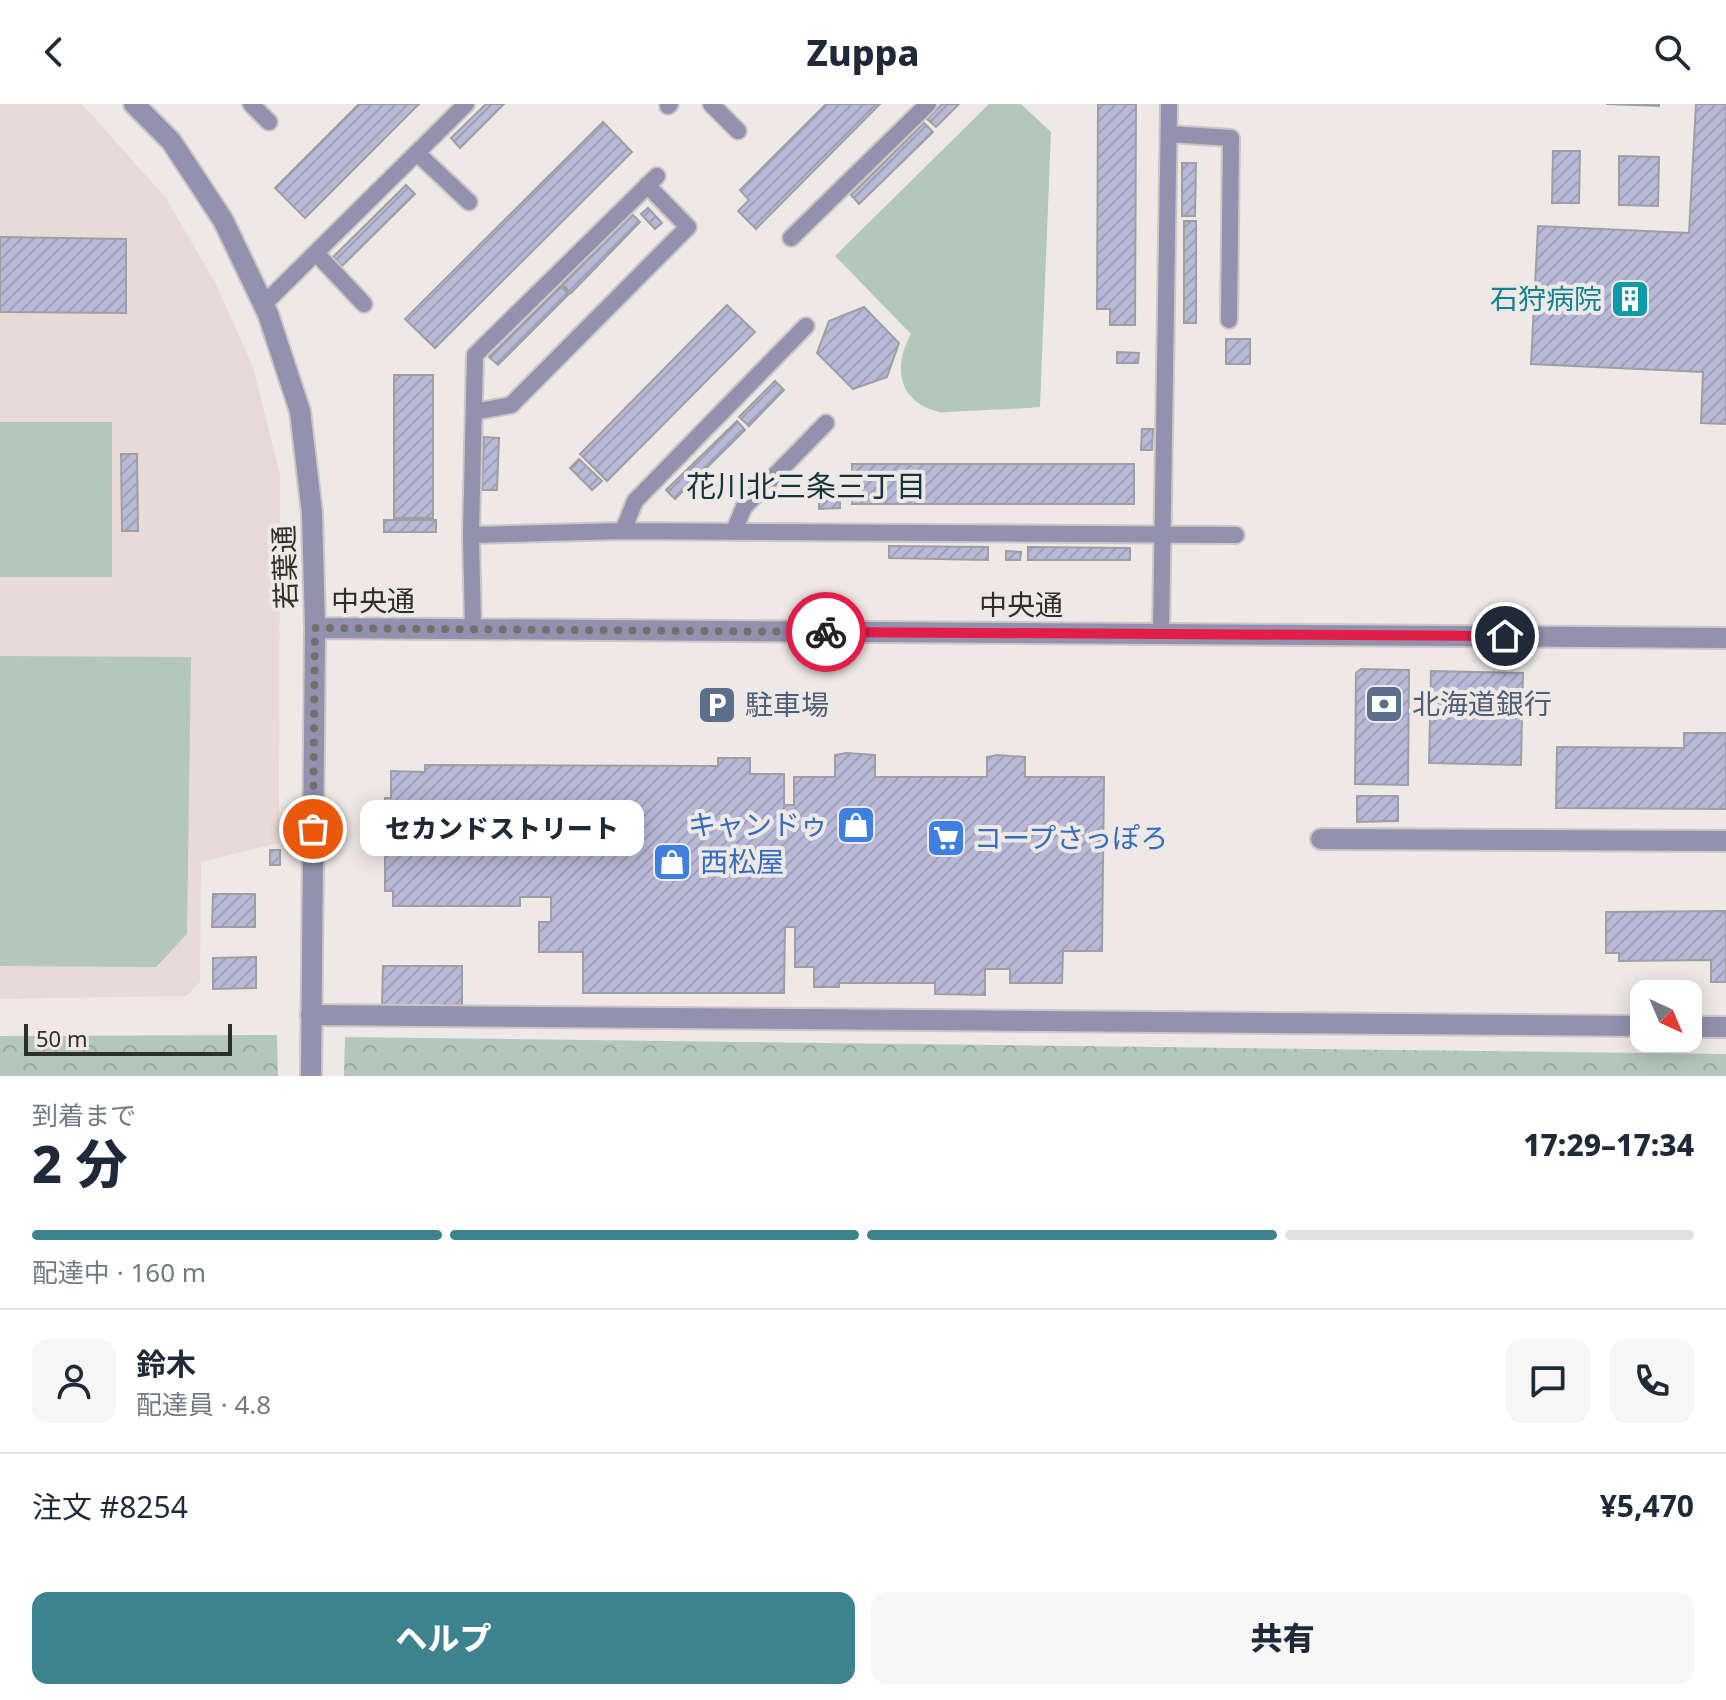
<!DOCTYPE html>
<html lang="ja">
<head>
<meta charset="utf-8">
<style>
	:root { --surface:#fff; --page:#f6f6f7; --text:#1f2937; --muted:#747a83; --line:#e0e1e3; --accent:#3d838e }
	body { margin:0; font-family:"Noto Sans","Noto Sans JP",sans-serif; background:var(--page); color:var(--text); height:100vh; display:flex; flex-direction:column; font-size:30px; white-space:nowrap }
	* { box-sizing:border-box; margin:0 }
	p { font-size:26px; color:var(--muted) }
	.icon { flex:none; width:44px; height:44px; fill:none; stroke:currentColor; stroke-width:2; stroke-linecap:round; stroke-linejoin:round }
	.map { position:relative; height:972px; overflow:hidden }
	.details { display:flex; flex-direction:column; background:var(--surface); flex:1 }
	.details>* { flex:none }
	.needle { width:52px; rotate:136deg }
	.buttons { position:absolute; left:1630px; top:876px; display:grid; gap:16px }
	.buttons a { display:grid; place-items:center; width:72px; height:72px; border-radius:16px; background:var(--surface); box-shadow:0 4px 20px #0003; font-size:40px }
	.scale { position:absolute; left:24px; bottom:20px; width:208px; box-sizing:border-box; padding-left:8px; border:4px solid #302e2d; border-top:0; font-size:22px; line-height:28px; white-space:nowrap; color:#302e2d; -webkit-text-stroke:6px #eee9e7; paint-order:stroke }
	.pin { position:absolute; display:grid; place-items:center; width:68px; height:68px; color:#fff; margin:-34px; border:4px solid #fff; border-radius:50%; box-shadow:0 2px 8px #0007 }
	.courier { position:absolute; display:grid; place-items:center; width:80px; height:80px; margin:-40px; border:6px solid #e11d48; border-radius:50%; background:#fff; color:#222; box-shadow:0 2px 10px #0007 }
	.bubble { position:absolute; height:56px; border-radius:16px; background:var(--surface); box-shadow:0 4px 20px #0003; font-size:26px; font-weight:800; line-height:56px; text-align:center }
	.headline em { font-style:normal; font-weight:800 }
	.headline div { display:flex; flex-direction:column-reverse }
	.headline { display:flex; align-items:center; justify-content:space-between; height:136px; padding:0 32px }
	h1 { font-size:52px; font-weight:800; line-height:60px }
	.bar { display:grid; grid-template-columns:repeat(4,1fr); gap:12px 8px; align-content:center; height:96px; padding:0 32px }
	.bar i { height:10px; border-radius:6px; background:var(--line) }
	.bar .selected { background:var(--accent) }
	.bar p { grid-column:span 4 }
	.line { display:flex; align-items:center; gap:20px; padding:0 32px; border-top:2px solid var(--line) }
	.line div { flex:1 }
	.round { display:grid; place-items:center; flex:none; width:84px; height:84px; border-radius:16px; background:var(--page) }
	.cta { display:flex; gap:16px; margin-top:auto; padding:16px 32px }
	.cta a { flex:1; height:92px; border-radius:16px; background:var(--accent); color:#fff; font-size:32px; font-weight:800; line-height:92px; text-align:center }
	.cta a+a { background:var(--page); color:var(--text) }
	header { display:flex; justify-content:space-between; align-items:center; height:104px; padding:0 32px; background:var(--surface); font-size:36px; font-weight:800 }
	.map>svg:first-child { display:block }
</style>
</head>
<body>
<header><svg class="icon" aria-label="back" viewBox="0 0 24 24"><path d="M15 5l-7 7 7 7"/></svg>Zuppa<svg class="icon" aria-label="search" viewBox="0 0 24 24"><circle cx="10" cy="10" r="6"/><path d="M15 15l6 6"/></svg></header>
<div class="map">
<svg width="1726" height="972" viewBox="0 0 1726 972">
	<defs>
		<pattern id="forest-crowns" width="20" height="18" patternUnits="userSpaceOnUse" patternTransform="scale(2)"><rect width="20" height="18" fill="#b3c7ba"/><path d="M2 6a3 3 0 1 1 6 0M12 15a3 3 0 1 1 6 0" fill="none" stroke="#9aaba0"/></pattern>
		<pattern id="building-hatch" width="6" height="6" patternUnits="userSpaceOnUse" patternTransform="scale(2)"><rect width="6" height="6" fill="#b8b9d6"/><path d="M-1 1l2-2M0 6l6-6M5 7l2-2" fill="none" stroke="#9e9fb8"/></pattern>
	</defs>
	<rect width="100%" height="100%" fill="#eee9e7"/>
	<path fill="#e8dbd7" d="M0,0h82l84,94 50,86 37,83 27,107 -1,369 -78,19 -1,120 -14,14 -186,3z"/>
	<path fill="#b3c7ba" d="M989,0h32l30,28 -11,275c-25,2 -50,3 -76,4 -7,0 -18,2 -25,1 -42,-10 -46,-46 -28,-78l-76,-78z
		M0,318h112v155h-112z
		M0,552l191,1 -4,277 -31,33 -156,-1z"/>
	<path fill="url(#forest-crowns)" d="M277,931l1,41h-278v-40z
		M345,933l1381,17v22h-1382z"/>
	<path fill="url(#building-hatch)" stroke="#9f9fa3" stroke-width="2" d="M359,0h60l-114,114 -30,-30z
		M486,0h18l-44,44 -9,-10z
		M826,0h54l-124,125 -18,-18 11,-11 -9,-10z
		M942,0h17l-23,23 -9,-8z
		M1098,0h38l-1,221h-25v-16h-13z
		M1606,0h53v2z
		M1696,0h30v320l-25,-1 2,-51 -172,-8 7,-138 151,7z
		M603,18l29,30 -197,196 -30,-29z
		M924,19l9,9 -74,72 -8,-9z
		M1553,47h27l-1,52h-27z
		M1619,52l40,1 -1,49 -39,-1z
		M1182,59h14l-1,53h-13z
		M406,81l9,9 -73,72 -9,-9z
		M648,104l14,15 -7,6 -14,-15z
		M631,109l9,9 -69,71 -9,-9z
		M1184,117h12v102h-12z
		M0,133l126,2v74l-126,-1z
		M561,182l8,8 -71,71 -9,-8z
		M727,201l28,27 -148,149 -27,-27z
		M864,203l35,36 -12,34 -34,12 -36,-36 12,-32z
		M1226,235h24v25h-24z
		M1117,248l22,1 -1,10h-21z
		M394,271h39v143h-39z
		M775,277l9,9 -35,36 -10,-9z
		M737,317l8,9 -70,69 -9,-9z
		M1142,325h11l-1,21h-11z
		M484,333l15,1 -2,52h-15z
		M121,350h16l1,77h-16z
		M579,355l23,22 -10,9 -22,-22z
		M852,360h282v40h-282z
		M840,394v10l-21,1v-10z
		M384,416h52v12h-52z
		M889,442l99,1v13l-99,-2z
		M1028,443l102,1v12h-102z
		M1006,447l15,1 -1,8h-14z
		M1361,565l48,1 -1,115 -53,-1 1,-111z
		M1431,567l92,2 -2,92 -92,-2z
		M1684,629h42v76l-170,-1 1,-61 127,1z
		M846,649l29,2v22h112v-20l10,-2 28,2v20h79l-2,174h-39l-1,32h-52v-14h-25v26l-50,-1v-11h-96v4h-25v-20h-19v-40h-10l-1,66h-201v-41h-44v-30h12v-25h-31v9h-127v-15h-8v-93h6v-27l34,1v-7l293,1v-8h32v16h34v31h10v-28h41v-22z
		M1357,692h41v25l-41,1z
		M270,746h10v15h-10z
		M213,790h42v33h-43z
		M1726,807v71h-15v-22l-92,1v-8h-13v-41z
		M256,853v31l-43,1v-31z
		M383,862h79v39h-80z"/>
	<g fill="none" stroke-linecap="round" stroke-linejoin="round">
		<defs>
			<path id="service" d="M251,0l18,18
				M711,0l27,27
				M668,2l2,-2
				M1169,30l62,4 -2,182
				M417,49l52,49
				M791,134l137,-134
				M316,149l48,51
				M263,201l203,-201
				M474,308l37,-7 177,-178 -41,-42
				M623,427l12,-30 171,-175
				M734,427l10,-24 82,-84
				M471,431l152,-4 613,4
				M473,525l-2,-94 4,-180 182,-179
				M1161,530l8,-530"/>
			<path id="minor" d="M1321,735l405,2
				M311,911l1333,11
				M1688,923h38"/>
			<path id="tertiary" d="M134,0l37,37 52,79 45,94 32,97 12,102 3,115 -4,448
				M315,524l1411,10"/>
		</defs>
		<use href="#service" stroke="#ccc7c6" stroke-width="20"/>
		<use href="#minor" stroke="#ccc7c6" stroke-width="24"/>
		<use href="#tertiary" stroke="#ccc7c6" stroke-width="24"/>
		<use href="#service" stroke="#9491af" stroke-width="16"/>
		<use href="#minor" stroke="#9491af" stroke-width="20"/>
		<use href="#tertiary" stroke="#9491af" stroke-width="20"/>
	</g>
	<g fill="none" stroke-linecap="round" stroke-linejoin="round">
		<path stroke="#726f6e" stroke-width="8" stroke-dasharray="0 14.4" d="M313,725l2,-201 511,4"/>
		<path stroke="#e11d48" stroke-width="10" d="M826,528l679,4"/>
	</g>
	<defs>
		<symbol id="building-square" viewBox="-11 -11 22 22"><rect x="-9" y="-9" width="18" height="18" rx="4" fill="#0f9aa8" stroke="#eee9e7"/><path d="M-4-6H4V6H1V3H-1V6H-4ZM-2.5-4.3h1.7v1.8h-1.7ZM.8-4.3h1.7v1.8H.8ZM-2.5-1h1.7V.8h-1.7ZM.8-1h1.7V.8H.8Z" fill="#fff"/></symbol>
		<symbol id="bank-square" viewBox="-11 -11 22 22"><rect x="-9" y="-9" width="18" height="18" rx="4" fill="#5c6f8a" stroke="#eee9e7"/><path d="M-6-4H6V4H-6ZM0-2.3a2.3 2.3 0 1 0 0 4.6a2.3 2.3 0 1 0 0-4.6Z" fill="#fff"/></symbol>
		<symbol id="parking-square" viewBox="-11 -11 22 22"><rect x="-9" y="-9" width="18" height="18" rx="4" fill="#5c6f8a" stroke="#eee9e7"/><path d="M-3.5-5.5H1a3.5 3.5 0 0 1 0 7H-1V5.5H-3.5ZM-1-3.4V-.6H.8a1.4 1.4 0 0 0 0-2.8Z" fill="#fff"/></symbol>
		<symbol id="shop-square" viewBox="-11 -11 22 22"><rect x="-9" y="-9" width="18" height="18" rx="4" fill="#3f7fe0" stroke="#eee9e7"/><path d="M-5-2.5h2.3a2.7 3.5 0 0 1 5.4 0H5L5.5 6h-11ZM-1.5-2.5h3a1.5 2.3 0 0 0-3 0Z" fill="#fff"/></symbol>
		<symbol id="supermarket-square" viewBox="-11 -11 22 22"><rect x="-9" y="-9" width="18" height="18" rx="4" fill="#3f7fe0" stroke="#eee9e7"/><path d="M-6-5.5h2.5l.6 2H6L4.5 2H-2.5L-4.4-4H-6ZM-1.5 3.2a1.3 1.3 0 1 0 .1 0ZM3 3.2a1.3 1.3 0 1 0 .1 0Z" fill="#fff"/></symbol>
	</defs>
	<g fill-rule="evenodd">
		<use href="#building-square" x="1608" y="173" width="44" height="44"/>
		<use href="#bank-square" x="1362" y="578" width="44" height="44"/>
		<use href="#parking-square" x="695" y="579" width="44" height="44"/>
		<use href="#shop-square" x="834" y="699" width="44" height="44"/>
		<use href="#supermarket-square" x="924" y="712" width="44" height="44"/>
		<use href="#shop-square" x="650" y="736" width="44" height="44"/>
	</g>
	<g text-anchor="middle" stroke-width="8" stroke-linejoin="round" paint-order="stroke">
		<g font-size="28" fill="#0d838f" stroke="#eee9e7" text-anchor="end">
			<text x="1602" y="205">石狩病院</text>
		</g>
		<g font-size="28" fill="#302e2d" stroke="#eee9e7">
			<text transform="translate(285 463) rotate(-92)" y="10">若葉通</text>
			<text x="373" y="507">中央通</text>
			<text x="1021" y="511">中央通</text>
		</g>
		<g font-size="28" fill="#4e5e75" stroke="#eee9e7" text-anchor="start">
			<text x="1412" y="610">北海道銀行</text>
			<text x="745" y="611">駐車場</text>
		</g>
		<g font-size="28" fill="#366cbe" stroke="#eee9e7" text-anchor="start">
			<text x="828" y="731" text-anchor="end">キャンドゥ</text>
			<text x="974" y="744">コープさっぽろ</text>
			<text x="700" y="768">西松屋</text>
		</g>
		<g font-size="30" fill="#14363b" stroke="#eee9e7">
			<text x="806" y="393">花川北三条三丁目</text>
		</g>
	</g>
</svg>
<div class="buttons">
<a><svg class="needle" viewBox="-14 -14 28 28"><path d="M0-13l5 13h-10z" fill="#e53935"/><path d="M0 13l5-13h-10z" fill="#747a83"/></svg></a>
</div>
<div class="scale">50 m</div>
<div class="pin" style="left:313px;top:725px;background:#ea580c"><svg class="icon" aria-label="bag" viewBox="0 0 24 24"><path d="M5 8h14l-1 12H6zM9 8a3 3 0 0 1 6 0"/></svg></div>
<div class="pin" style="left:1505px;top:532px;background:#1f2937"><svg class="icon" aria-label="home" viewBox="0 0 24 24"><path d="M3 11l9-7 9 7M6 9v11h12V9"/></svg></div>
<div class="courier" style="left:826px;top:528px"><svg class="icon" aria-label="bike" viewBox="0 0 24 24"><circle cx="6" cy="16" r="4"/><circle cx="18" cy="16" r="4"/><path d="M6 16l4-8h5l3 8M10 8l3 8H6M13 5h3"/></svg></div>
<div class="bubble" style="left:360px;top:696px;width:284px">セカンドストリート</div>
</div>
<section class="details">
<div class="headline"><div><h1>2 分</h1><p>到着まで</p></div><em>17:29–17:34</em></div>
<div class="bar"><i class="selected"></i><i class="selected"></i><i class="selected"></i><i></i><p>配達中 · 160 m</p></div>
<div class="line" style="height:144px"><a class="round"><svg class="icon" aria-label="person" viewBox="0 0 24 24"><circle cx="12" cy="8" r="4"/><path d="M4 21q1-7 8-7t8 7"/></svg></a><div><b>鈴木</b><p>配達員 · 4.8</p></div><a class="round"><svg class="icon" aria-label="chat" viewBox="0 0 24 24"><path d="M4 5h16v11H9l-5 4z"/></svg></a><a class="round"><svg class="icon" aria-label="phone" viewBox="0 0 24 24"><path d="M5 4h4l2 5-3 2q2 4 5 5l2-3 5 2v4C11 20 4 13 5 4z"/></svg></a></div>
<div class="line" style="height:104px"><div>注文 #8254</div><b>¥5,470</b></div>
<div class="cta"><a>ヘルプ</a><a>共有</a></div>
</section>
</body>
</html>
